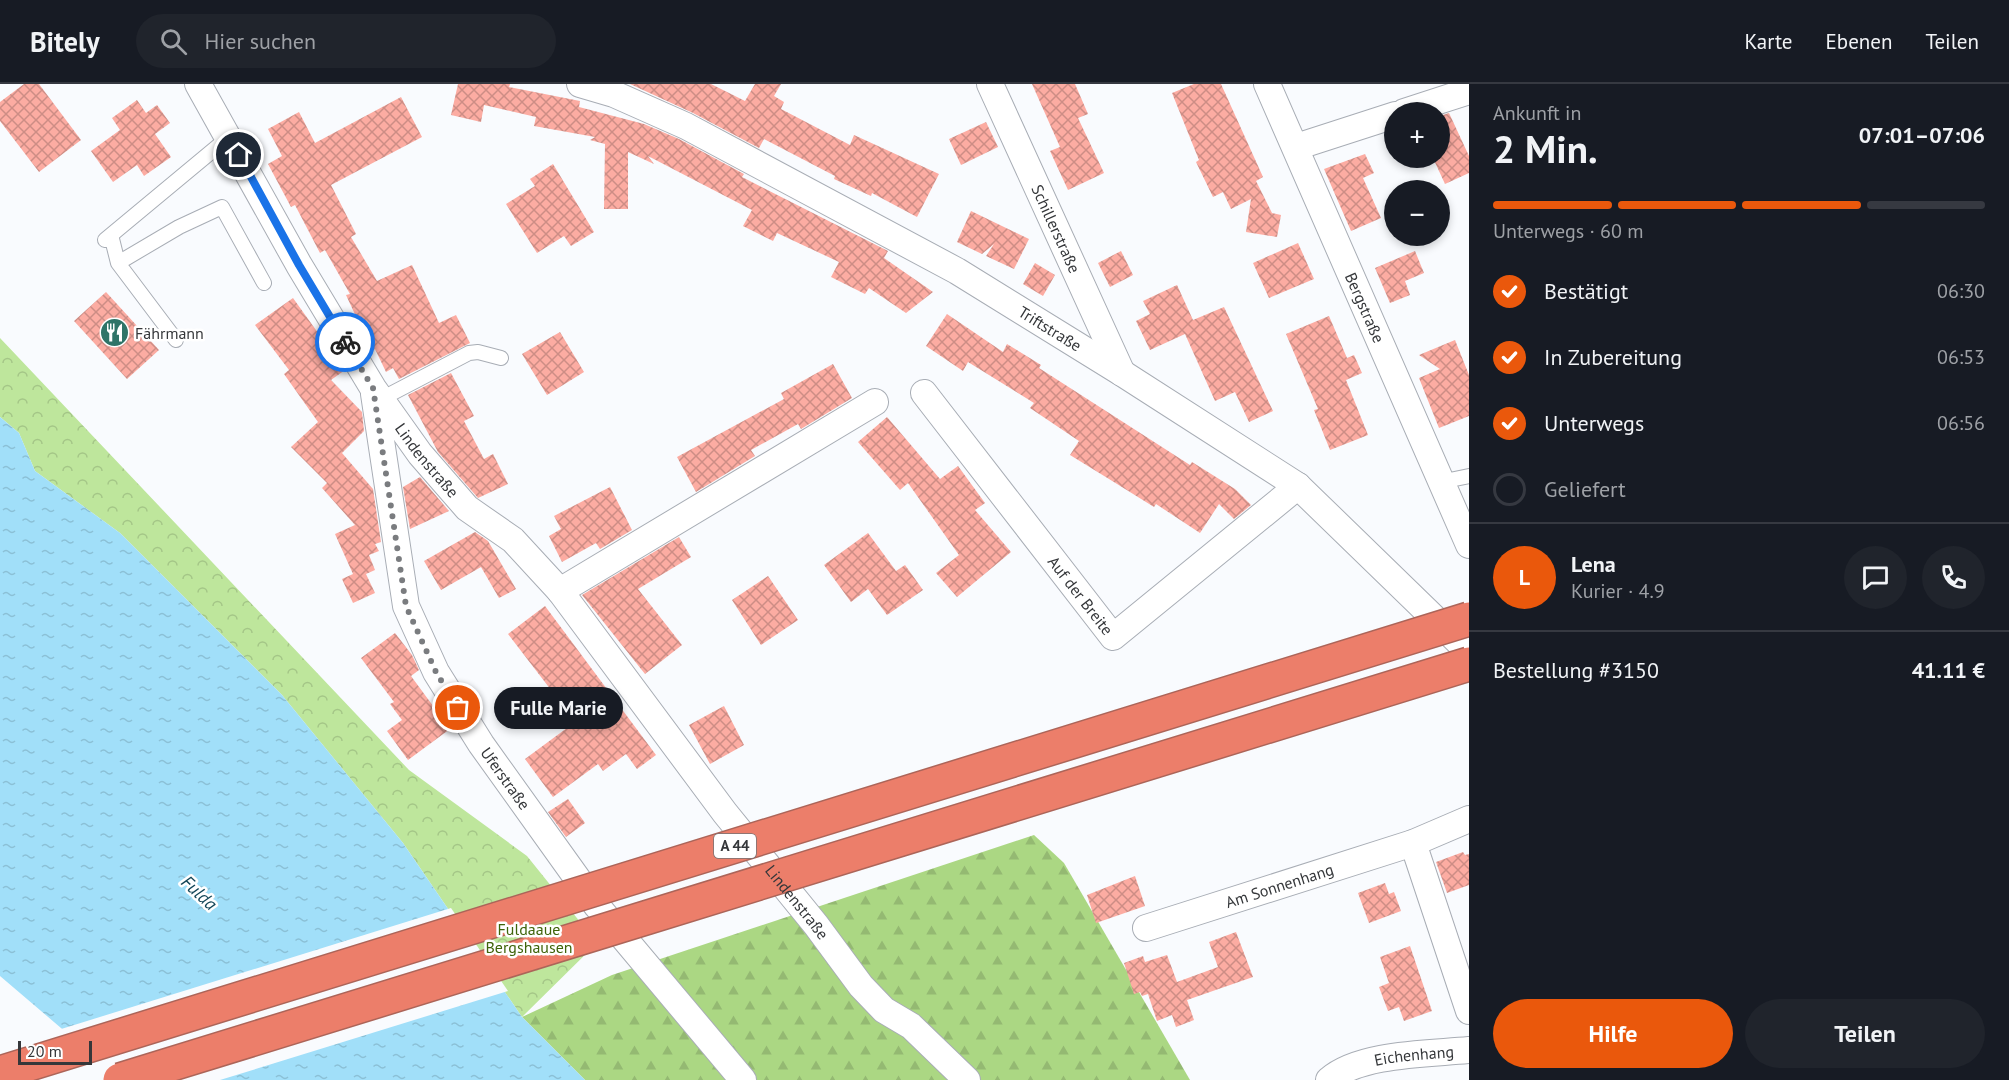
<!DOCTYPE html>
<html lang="de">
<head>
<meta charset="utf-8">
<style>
	:root { --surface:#171b24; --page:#20242c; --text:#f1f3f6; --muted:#9ea1a6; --line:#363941; --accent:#ea580c }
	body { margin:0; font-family:"PT Sans",sans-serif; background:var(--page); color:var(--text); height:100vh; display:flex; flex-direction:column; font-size:22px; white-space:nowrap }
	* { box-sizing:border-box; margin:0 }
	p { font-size:20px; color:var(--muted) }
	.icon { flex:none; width:33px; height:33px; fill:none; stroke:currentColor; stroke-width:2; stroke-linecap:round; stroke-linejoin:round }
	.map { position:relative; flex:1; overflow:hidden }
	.panel { display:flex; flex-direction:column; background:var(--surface); width:540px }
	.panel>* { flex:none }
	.fabs { position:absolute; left:1384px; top:18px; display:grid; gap:12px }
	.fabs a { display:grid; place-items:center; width:66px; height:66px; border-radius:50%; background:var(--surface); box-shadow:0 3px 9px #0003; font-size:30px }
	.scale { position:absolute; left:18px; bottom:15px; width:74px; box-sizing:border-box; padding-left:6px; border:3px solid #35373a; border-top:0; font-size:16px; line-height:21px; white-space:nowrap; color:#35373a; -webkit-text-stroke:4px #fff; paint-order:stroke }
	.pin { position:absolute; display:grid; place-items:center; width:51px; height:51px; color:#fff; margin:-26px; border:3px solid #fff; border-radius:50%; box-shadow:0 2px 6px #0007 }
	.courier { position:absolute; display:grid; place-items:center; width:60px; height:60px; margin:-30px; border:4px solid #1a73e8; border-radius:50%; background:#fff; color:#222; box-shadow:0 2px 8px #0007 }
	.bubble { position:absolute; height:42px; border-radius:21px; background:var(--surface); box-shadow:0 3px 9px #0003; font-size:20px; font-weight:700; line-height:42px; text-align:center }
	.headline em { font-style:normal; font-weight:700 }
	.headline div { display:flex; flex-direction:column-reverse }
	.headline { display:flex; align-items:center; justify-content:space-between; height:102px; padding:0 24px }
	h1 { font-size:39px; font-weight:700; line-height:45px }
	.bar { display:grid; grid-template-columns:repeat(4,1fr); gap:9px 6px; align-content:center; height:72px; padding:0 24px }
	.bar i { height:8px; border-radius:4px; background:var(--line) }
	.bar .current { background:var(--accent) }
	.bar p { grid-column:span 4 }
	.line { display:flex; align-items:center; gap:15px; padding:0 24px; border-top:2px solid var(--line) }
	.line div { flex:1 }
	.round { display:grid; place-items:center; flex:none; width:63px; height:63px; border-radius:32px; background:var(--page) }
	ol { padding:0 24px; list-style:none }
	li { display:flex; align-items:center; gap:18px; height:66px }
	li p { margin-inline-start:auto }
	li .icon { padding:6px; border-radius:50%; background:var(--accent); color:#fff; stroke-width:4 }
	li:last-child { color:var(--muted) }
	li i { width:33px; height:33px; border:3px solid var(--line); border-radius:50% }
	.button { display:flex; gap:12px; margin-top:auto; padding:12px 24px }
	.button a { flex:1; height:69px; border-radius:36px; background:var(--accent); color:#fff; font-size:24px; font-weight:700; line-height:69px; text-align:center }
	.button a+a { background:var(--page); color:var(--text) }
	header { display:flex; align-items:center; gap:36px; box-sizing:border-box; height:84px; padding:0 30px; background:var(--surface); border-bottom:2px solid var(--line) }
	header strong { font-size:28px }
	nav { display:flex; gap:33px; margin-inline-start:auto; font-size:21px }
	.search { width:420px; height:54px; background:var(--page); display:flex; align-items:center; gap:15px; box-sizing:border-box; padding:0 21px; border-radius:33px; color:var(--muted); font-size:22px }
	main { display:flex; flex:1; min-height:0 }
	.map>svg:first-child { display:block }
</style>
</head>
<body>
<header>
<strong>Bitely</strong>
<div class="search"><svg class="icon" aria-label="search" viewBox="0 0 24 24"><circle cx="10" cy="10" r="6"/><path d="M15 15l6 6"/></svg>Hier suchen</div>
<nav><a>Karte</a><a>Ebenen</a><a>Teilen</a></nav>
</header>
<main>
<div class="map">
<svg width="1469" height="996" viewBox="0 0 1469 996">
	<defs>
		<pattern id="forest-firs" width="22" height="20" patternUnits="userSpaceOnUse" patternTransform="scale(1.5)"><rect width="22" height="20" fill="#abd783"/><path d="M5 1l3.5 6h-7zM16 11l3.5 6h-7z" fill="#94b972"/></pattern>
		<pattern id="park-crowns" width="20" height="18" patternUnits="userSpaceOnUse" patternTransform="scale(1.5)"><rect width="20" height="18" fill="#bee69c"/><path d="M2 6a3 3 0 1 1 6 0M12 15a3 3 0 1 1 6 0" fill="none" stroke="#a4c687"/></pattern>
		<pattern id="water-ripples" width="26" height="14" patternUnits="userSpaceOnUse" patternTransform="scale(1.5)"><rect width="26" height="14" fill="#a1dff9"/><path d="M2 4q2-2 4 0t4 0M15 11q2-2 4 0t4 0" fill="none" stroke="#8bc0d6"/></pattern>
		<pattern id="building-cross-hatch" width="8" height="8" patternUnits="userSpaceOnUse" patternTransform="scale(1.5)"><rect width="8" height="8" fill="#fcaca2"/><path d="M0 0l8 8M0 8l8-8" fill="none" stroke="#cd8d85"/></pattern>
	</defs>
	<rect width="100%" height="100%" fill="#f9fbfe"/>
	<path fill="url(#forest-firs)" d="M1034,751l30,28 126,217h-605l-63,-63 90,-42z"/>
	<path fill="url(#park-crowns)" d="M0,254l409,432 118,86 70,87 -75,74 -119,-174 -121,-148 -162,-162 -85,-62 -16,-38 -19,-16z"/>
	<path fill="url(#water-ripples)" d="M0,333l19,16 16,38 85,62 162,162 121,148 119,174 63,63h-463l-122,-104z"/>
	<path fill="#f9fbfe" d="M451,824l57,83 -288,89h-103l-59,-50z"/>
	<path fill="url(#building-cross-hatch)" d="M24,0h15l42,56 -42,32 -39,-51v-19z
		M458,0h52l-1,3 71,14 -1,6 65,17 35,15 65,35 -2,3 146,74 -4,7 49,34 -27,21 -37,-25 -4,6 -34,-17 8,-15 -62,-29 -4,8 -30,-15 9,-16 -104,-54 6,8 -26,-12v57h-24l1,-65 -15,-4 5,-3 -61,-11 2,-9 -52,-12 -3,17 -30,-7z
		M630,0h81l34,17 10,-17h26l-7,12 10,6 -3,7 69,36 4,-10 85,39 -22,43 -45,-24 -1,3 -37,-17 1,-3 -71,-37 -5,9 -66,-35z
		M1032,0h43l13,30 -10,4 26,55 -36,17 -18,-39 10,-4z
		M1194,0h27l42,93 -7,4 16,32 9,2 -4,22 -31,-5 5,-33 -20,10 -8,-17 -10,5 -17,-35 3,-2 -27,-67z
		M401,13l21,40 -91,48 25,49 -5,3 26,44 35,-16 27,58 17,-8 14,28 -71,36 -6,-11 -7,4 -11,-23 -3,2 -26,-56 4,-1 -25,-44 -5,3 -25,-48 -4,2 -23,-43 14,-8 -14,-27 31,-17 16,31z
		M137,16l9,13 11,-8 13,18 -15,11 16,23 -27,19 -7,-11 -24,17 -22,-31 29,-21 -8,-12z
		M1449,29l20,43v17l-24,11 -12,-26h7v-42z
		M986,38l12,25 -37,18 -12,-26z
		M1365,70l9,19 -11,5 18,40 -30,13 -27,-62z
		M553,80l41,68 -23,14 -7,-10 -27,17 -31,-49 29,-18 -5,-7z
		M971,127l58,28 -15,30 -28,-13 8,-12 -12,10 -25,-12z
		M1298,159l16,36 -45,19 -16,-35z
		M1121,167l12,24 -23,12 -12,-24z
		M1415,167l9,22 -19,8 5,14 -20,8 -15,-35z
		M1035,179l20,12 -12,21 -20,-12z
		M1177,201l16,35 31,-13 49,104 -24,11 -14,-30 -20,9 -30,-67 -35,16 -14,-29 14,-7 -7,-13z
		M106,208l53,58 -32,29 -53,-58z
		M293,214l33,46 2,-1 17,27 -14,10 31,32 2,19 -22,22 31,36 8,53 -6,2 4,7 -10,4 6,15 -9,4 9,19 -22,10 -11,-24 11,-5 -18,-40 20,-9 -33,-37 5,-5 -36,-36 27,-25 -34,-48 5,-4 -34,-45z
		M947,230l56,38 4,-8 34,21 -2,3 151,97 2,-3 43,27 16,16 -17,14 -15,-15 -19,29 -44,-29 -2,3 -45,-28 -39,-24 9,-14 -49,-33 4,-5 -66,-41 -5,9 -37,-25z
		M1329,232l18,42 7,-3 8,18 -16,7 22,55 -38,15 -16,-40 4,-1 -32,-75z
		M560,248l24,40 -37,23 -25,-41z
		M1455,256l14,35v41l-30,12 -20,-50 21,-9 -21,-14z
		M833,280l19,34 -51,31 -3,-5 -47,26 4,6 -59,36 -19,-35 107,-58 -3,-6z
		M451,289l23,43 -10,5 20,38 9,-5 15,30 -30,14 -40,-46 -30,-57z
		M887,333l53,62 18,-13 27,37 -10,7 36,42 -54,45 -21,-24 23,-18 -51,-72 -8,7 -42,-48z
		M420,393l29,34 -39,18 -7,-42z
		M610,403l22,43 -32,19 -4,-6 -34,19 -13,-26 12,-7 -7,-13z
		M475,448l13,9 28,48 -17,9 -18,-31 -40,23 -17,-29z
		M868,449l28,38 9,-6 18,25 -36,25 -19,-26 -17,13 -27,-37z
		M679,453l12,20 -53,32 44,56 -37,29 -63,-79z
		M768,492l30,44 -37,25 -29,-45z
		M545,522l111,149 -19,14 -11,-15 -23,17 -5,-7 -45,33 -28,-38 46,-34 -23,-33 3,-2 -43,-56z
		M395,549l17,22 7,15 -8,6 39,53 -42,31 -21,-29 15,-11 -12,-16 4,-2 -33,-44z
		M724,622l20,39 -34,19 -21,-39z
		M568,715l17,24 -19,14 -18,-25z
		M1463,768l2,3 4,-1v31l-22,8 -11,-31z
		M1135,792l10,30 -49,17 -9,-28z
		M1385,799l4,11 5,-2 7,19 -32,12 -11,-30z
		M1236,848l17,45 -66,23 7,20 -18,7 -4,-12 -15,6 -9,-27 -6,2 -2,-4 -6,2 -10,-31 19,-7 2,6 22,-7 10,27 41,-15 -9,-25z
		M1410,862l22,65 -28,10 -5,-14 -11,4 -9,-24 10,-4 -9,-26z"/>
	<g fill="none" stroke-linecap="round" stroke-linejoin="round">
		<defs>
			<path id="lane" d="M111,151l7,28 58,77
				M105,156l124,-103
				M118,179l61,-36 43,-20 42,76
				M381,315l88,-46 9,-1 23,6
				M1440,398l29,-6"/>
			<g id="street">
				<path id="s1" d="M198,0l101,181 74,123 47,66 47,54 46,32 47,51 165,222 91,112 45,61 23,24 27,16 56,54"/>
				<path id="s2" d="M580,0l34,10 72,32 271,145 165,102 176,113 171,166"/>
				<path id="s3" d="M990,0l132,289"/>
				<path id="s4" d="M1267,0l202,461"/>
				<path d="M1404,28l65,-21"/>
				<path d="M1296,63l99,-32"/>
				<path id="s5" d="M924,309l189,244 185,-151"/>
				<path id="s6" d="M374,310l32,212 30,66 45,72 116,162 146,174"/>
				<path d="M560,507l315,-189"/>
				<path d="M1413,759l56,168"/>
				<path id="s7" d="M1146,844l267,-85 56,-24"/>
				<path id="s8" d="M1329,996c31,-27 100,-26 140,-30"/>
			</g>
		</defs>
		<use href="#lane" stroke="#a8adb5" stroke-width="16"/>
		<use href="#street" stroke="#a8adb5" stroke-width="28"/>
		<use href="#lane" stroke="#fff" stroke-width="14"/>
		<use href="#street" stroke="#fff" stroke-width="26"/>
		<defs>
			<path id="highway-bridge" d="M0,989l1469,-454
				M120,996l1349,-416"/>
		</defs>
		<use href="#highway-bridge" stroke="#ac6559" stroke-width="36" stroke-linecap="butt"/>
		<use href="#highway-bridge" stroke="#ec7e6a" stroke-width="33"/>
	</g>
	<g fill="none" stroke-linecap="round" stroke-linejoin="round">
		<path stroke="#7a7c7f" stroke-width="6" stroke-dasharray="0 10.8" d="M345,258l28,46 33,218 30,66 22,36"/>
		<path stroke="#1a73e8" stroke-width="8" d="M239,71l60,110 46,77"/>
	</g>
	<defs>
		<symbol id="restaurant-disc" viewBox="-11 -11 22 22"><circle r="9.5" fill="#2f7468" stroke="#fff"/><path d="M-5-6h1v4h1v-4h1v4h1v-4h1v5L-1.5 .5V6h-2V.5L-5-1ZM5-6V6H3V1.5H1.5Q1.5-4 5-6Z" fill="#fff"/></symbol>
	</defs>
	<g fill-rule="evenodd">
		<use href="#restaurant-disc" x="98" y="232" width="33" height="33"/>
	</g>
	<g text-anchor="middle" stroke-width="5" stroke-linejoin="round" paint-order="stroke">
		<rect fill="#fff" stroke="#727375" stroke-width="1.5" x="714" y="750" width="42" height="24" rx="4.5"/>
		<g font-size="15" font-weight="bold" fill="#35373a">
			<text x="735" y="767">A 44</text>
		</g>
		<g font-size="16" fill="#35373a" stroke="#fff">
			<text dy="6" stroke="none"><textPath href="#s3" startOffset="159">Schillerstraße</textPath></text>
			<text dy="6" stroke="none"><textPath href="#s4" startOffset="244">Bergstraße</textPath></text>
			<text dy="6" stroke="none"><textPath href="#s2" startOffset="531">Triftstraße</textPath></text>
			<text dy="6" stroke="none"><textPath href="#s1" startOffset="441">Lindenstraße</textPath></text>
			<text dy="6" stroke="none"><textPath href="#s5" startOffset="256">Auf der Breite</textPath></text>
			<text dy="6" stroke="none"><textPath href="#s6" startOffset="414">Uferstraße</textPath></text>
			<text dy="6" stroke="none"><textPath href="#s7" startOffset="140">Am Sonnenhang</textPath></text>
			<text dy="6" stroke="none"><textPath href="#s1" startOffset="1020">Lindenstraße</textPath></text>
			<text dy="6" stroke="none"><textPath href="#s8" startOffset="90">Eichenhang</textPath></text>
		</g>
		<g font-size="16" fill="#35373a" stroke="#fff" text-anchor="start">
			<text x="135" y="255">Fährmann</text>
		</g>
		<g font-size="16" fill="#3e640a" stroke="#fff">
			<text x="529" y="851">Fuldaaue<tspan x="529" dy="18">Bergshausen</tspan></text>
		</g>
		<g font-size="18" font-style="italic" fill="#134658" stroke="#fff">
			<text transform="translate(199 809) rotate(43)" y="6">Fulda</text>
		</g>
	</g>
</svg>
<div class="fabs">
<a>+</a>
<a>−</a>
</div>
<div class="scale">20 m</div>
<div class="pin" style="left:458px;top:624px;background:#ea580c"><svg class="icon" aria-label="bag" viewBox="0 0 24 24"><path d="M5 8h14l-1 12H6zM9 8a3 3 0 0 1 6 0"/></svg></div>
<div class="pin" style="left:239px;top:71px;background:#1f2937"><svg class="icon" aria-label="home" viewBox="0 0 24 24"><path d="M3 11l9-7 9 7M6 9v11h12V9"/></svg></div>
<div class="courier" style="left:345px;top:258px"><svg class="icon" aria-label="bike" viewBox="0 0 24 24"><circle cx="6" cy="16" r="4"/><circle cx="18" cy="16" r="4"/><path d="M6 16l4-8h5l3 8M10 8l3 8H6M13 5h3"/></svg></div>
<div class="bubble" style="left:494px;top:603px;width:129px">Fulle Marie</div>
</div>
<section class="panel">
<div class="headline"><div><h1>2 Min.</h1><p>Ankunft in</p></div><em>07:01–07:06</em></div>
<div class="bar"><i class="current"></i><i class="current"></i><i class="current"></i><i></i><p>Unterwegs · 60 m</p></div>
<ol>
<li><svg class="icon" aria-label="check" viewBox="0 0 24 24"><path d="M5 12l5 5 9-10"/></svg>Bestätigt<p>06:30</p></li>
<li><svg class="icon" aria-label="check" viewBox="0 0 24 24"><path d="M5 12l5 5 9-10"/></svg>In Zubereitung<p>06:53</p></li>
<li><svg class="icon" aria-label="check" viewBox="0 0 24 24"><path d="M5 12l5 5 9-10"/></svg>Unterwegs<p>06:56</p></li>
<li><i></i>Geliefert</li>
</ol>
<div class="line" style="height:108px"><b class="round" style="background:var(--accent);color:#fff">L</b><div><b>Lena</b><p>Kurier · 4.9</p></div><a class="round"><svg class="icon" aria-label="chat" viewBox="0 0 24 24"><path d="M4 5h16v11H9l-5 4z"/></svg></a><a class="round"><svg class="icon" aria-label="phone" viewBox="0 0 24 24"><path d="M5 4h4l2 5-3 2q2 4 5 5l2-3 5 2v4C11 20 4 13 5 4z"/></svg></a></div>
<div class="line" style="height:78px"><div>Bestellung #3150</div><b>41.11 €</b></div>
<div class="button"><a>Hilfe</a><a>Teilen</a></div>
</section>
</main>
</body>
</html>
